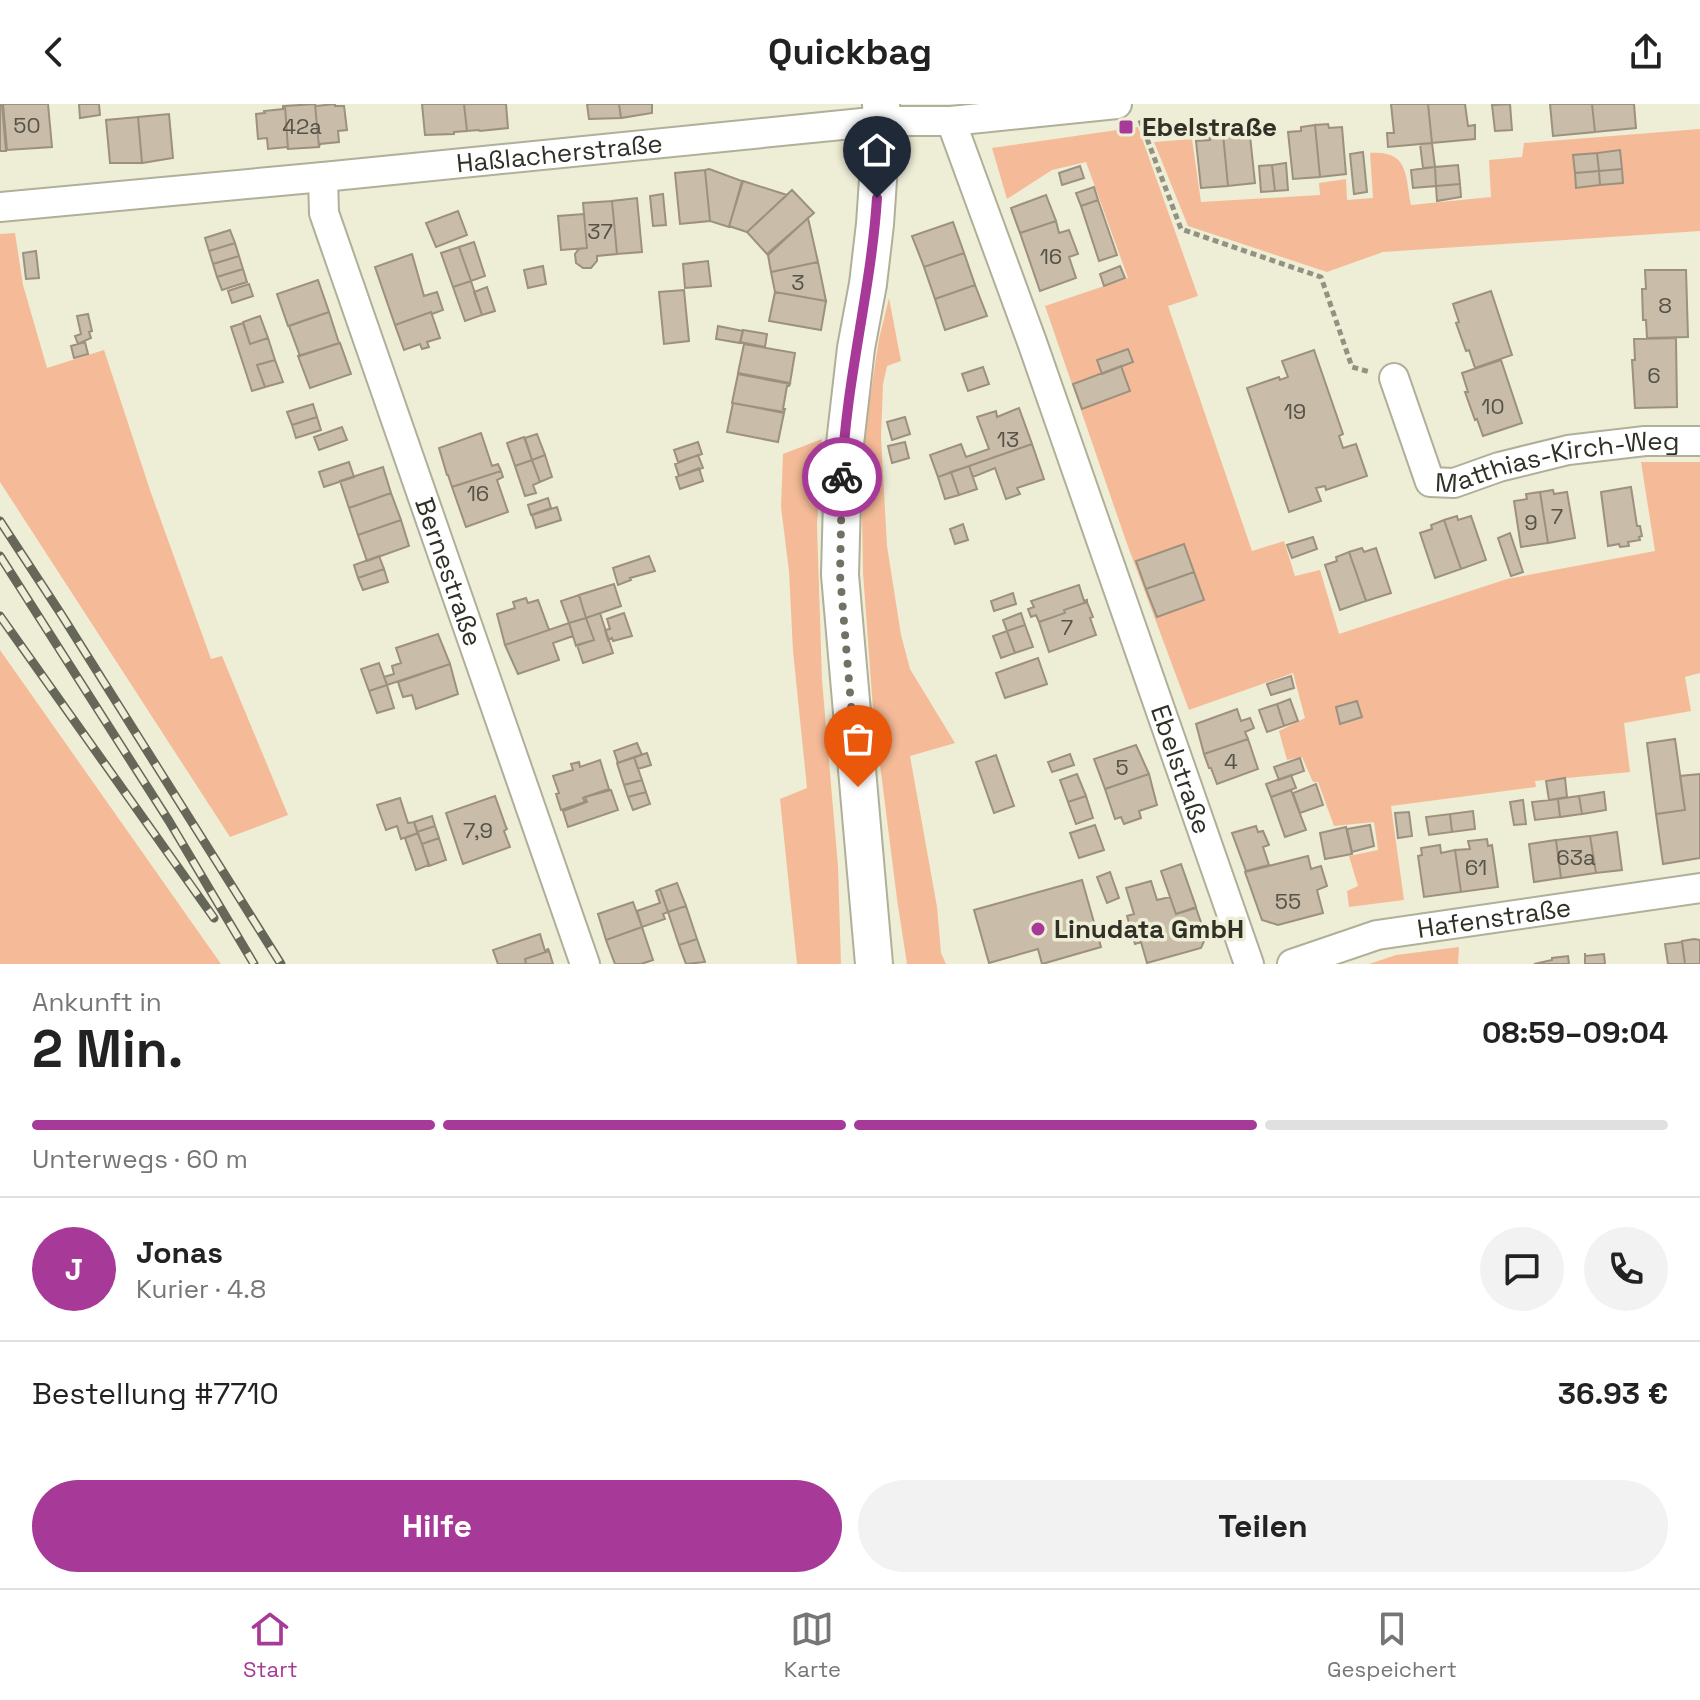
<!DOCTYPE html>
<html lang="de">
<head>
<meta charset="utf-8">
<style>
	:root { --surface:#fff; --page:#f2f2f2; --text:#222; --muted:#767676; --line:#e0e0e0; --accent:#a73a98 }
	body { margin:0; font-family:"Space Grotesk",sans-serif; background:var(--page); color:var(--text); height:100vh; display:flex; flex-direction:column; font-size:30px; white-space:nowrap }
	* { box-sizing:border-box; margin:0 }
	p { font-size:26px; color:var(--muted) }
	.icon { flex:none; width:44px; height:44px; fill:none; stroke:currentColor; stroke-width:2; stroke-linecap:round; stroke-linejoin:round }
	.map { position:relative; height:860px; overflow:hidden }
	.drawer { display:flex; flex-direction:column; background:var(--surface); flex:1 }
	.drawer>* { flex:none }
	.pin { position:absolute; display:grid; place-items:center; width:68px; height:68px; color:#fff; margin:-82px -34px; border-radius:50% 50% 50% 0; rotate:-45deg; box-shadow:0 0 8px #0007 }
	.pin .icon { rotate:45deg }
	.courier { position:absolute; display:grid; place-items:center; width:80px; height:80px; margin:-40px; border:6px solid #a73a98; border-radius:50%; background:#fff; color:#222; box-shadow:0 2px 10px #0007 }
	.summary em { font-style:normal; font-weight:700 }
	.summary div { display:flex; flex-direction:column-reverse }
	.summary { display:flex; align-items:center; justify-content:space-between; height:136px; padding:0 32px }
	h1 { font-size:52px; font-weight:700; line-height:60px }
	.bar { display:grid; grid-template-columns:repeat(4,1fr); gap:12px 8px; align-content:center; height:96px; padding:0 32px }
	.bar i { height:10px; border-radius:6px; background:var(--line) }
	.bar .selected { background:var(--accent) }
	.bar p { grid-column:span 4 }
	.line { display:flex; align-items:center; gap:20px; padding:0 32px; border-top:2px solid var(--line) }
	.line div { flex:1 }
	.round { display:grid; place-items:center; flex:none; width:84px; height:84px; border-radius:42px; background:var(--page) }
	.action { display:flex; gap:16px; margin-top:auto; padding:16px 32px }
	.action a { flex:1; height:92px; border-radius:48px; background:var(--accent); color:#fff; font-size:32px; font-weight:700; line-height:92px; text-align:center }
	.action a+a { background:var(--page); color:var(--text) }
	header { display:flex; justify-content:space-between; align-items:center; height:104px; padding:0 32px; background:var(--surface); font-size:36px; font-weight:700 }
	.tab-bar { display:flex; justify-content:space-around; align-items:center; height:112px; border-top:2px solid var(--line); background:var(--surface); font-size:22px; color:var(--muted) }
	.tab-bar a { display:grid; justify-items:center; gap:4px }
	.tab-bar .selected { color:var(--accent) }
	.map>svg:first-child { display:block }
</style>
</head>
<body>
<header><svg class="icon" aria-label="back" viewBox="0 0 24 24"><path d="M15 5l-7 7 7 7"/></svg>Quickbag<svg class="icon" aria-label="share" viewBox="0 0 24 24"><path d="M12 15V3M7 8l5-5 5 5M5 13v7h14v-7"/></svg></header>
<div class="map">
<svg width="1700" height="860" viewBox="0 0 1700 860">
	<rect width="100%" height="100%" fill="#eeedd6"/>
	<path fill="#f5bb98" d="M1138,23l60,169 -30,10 84,245 32,-10 11,35 25,-6 19,64 168,-55 148,-28 -14,-89h59v211l-15,4 6,34 -67,12 6,49 -95,9 1,6 -145,19 13,94 -55,7 -2,-16 11,-5 -9,-30 29,-6 -4,-28 -40,4 -16,-44h-5l-11,-25 -15,3 -8,-29 26,-13 -12,-45 -104,37 -63,-169 -81,-235 83,-28 -42,-116 -34,8 -45,29 -15,-51z
		M1700,25v102l-317,21 -56,20 -139,-46 -34,-84 38,-3 9,63 119,-7 -1,-12 27,-4 1,21 26,-2 -3,-45c40,-3 35,24 41,52l80,-8 -2,-37 33,-3 2,-14z
		M15,129l8,52 24,83 57,-18 47,143 60,166 11,-3 66,159 -58,22 -230,-355v-248z
		M889,194l12,63 -14,5 -4,18 -2,54 6,108 14,89 9,34 45,74 -45,13 27,151 4,46 5,11h-39l-10,-65 -24,-190 -10,-136 -1,-60 3,-83 14,-91z
		M822,335l-5,87 5,154 16,186 3,98h-44l-17,-165 27,-11 -14,-137 -4,-80 -8,-64 2,-53z
		M0,546l221,314h-221z
		M1459,843l-1,17h-89l27,-9z"/>
	<path fill="#c9bca9" stroke="#9c907e" stroke-width="2" d="M0,0h2l4,47h-6z
		M3,0h45l4,43 -45,3z
		M79,0h20l1,11 -20,3z
		M315,0l4,43 -31,2 -3,-43z
		M315,0l1,2 19,-2v2h9l3,24 -9,1 1,11 -19,2 -1,3z
		M422,0h42l3,27 -13,1v2l-29,1z
		M464,0h42l2,24 -28,3 -1,-1 -12,1z
		M587,0h32l2,14 -32,1z
		M619,0h33v9l-31,5z
		M1391,0h37l4,39 -44,4 -1,-14h7z
		M1428,0h37l3,22 7,-1v14l-43,4z
		M1510,0l2,26 -17,1 -3,-26z
		M1550,0h42l3,28 -42,4z
		M1592,0h42l2,24 -41,4z
		M283,2h2l3,43 -1,-2 -19,2 -1,-11 -9,1 -2,-25 9,-1 -1,-2 19,-2z
		M169,10l4,44 -31,5 -4,-46z
		M138,13l4,46h-32l-4,-43z
		M1328,20l1,4 13,-1 4,47 -26,3 -5,-52z
		M1315,21l5,52 -27,2 -5,-47 13,-1v-4z
		M1237,29v5l13,-2 5,47 -27,3 -5,-52z
		M1223,30l5,52 -27,2 -5,-47 14,-1 -1,-5z
		M1432,39l3,24 -12,1 -3,-24z
		M1620,46l2,19 -23,2 -2,-18z
		M1363,48l4,40 -13,2 -4,-40z
		M1597,49l2,18 -24,2 -2,-18z
		M1286,59l2,27 -13,1 -3,-26z
		M1272,61l3,26 -14,1 -2,-26z
		M1458,61l2,19 -24,2 -1,-19z
		M1080,62l4,12 -22,7 -3,-12z
		M1435,63l1,19 -23,2 -2,-18z
		M709,65l33,12 -13,46 -19,-6 -5,-51z
		M1622,65l1,14 -23,2 -1,-14z
		M705,66l5,51 -30,3 -5,-51z
		M1599,67l1,14 -24,3 -1,-15z
		M743,77l44,14 -40,37 -18,-6z
		M1460,80l1,13 -24,4 -1,-15z
		M1094,83l4,13 -17,6 -5,-13z
		M792,86l22,23 -47,41 -20,-22z
		M663,90l3,31 -13,1 -3,-30z
		M1046,91l10,26 -36,12 -9,-25z
		M637,94l5,54 -25,2 -5,-53z
		M1098,96l19,55 -18,6 -18,-55z
		M612,97l5,53 -20,2v5l-6,7h-8l-7,-5 -1,-9 4,-5 8,-1 -4,-45z
		M458,107l9,24 -31,12 -10,-24z
		M584,110l3,34 -26,2 -3,-34z
		M808,114l10,44 -47,10 -3,-17z
		M1056,117l3,12 10,-3 9,24 -9,3 7,21 -36,13 -20,-58z
		M953,118l11,31 -40,14 -12,-31z
		M230,126l5,13 -26,8 -4,-13z
		M474,138l11,34 -14,5 -12,-34z
		M235,139l4,13 -26,8 -4,-13z
		M459,143l12,34 -18,6 -12,-34z
		M36,147l3,27 -13,1 -3,-26z
		M964,149l11,32 -40,14 -11,-32z
		M412,150l12,42 13,-4 6,18 -11,4 -1,-2 -36,13 -20,-58z
		M239,152l4,13 -26,8 -4,-13z
		M708,157l3,25 -26,2 -2,-24z
		M818,158l8,39 -51,-9 -4,-20z
		M543,162l3,18 -18,4 -4,-18z
		M1120,162l5,12 -21,8 -4,-12z
		M243,165l4,13 -25,8 -5,-13z
		M1645,166h41l2,67 -41,1 -1,-18h-3l-1,-31h4z
		M318,176l11,32 -41,14 -11,-32z
		M471,177l11,34 -17,6 -12,-34z
		M249,180l4,12 -21,7 -4,-12z
		M975,181l12,31 -42,14 -10,-31z
		M487,183l8,24 -13,4 -8,-23z
		M684,186l5,51 -25,3 -5,-52z
		M1491,187l21,64 -37,13 -6,-18 -3,1 -10,-28 3,-1 -6,-18z
		M775,188l51,9 -5,29 -52,-9z
		M329,208l10,31 -39,13 -11,-30z
		M431,208l9,26 -13,4 2,5 -7,2 -2,-5 -16,6 -9,-25z
		M88,210l4,17 -3,1 2,6 -13,6 -3,-8 6,-2 -4,-18z
		M260,212l8,22 -18,6 -7,-22z
		M243,219l7,21 18,-6 7,22 -18,5 8,22 -13,4 -21,-64z
		M718,222l25,5 -3,12 -24,-4z
		M743,226l24,4 -2,13 -25,-5z
		M1676,234l1,69 -42,1 -3,-48h3l-1,-21z
		M85,238l3,12 -14,4 -3,-12z
		M340,239l11,31 -41,14 -12,-32z
		M744,240l51,9 -5,30 -52,-10z
		M1128,245l5,13 -31,12 -5,-14z
		M1314,246l29,84 -4,2 4,12 13,-4 11,32 -41,14 -1,-4 -9,2 5,13 -32,11 -42,-124 32,-11 1,3 8,-3 -6,-16z
		M275,256l8,22 -18,5 -8,-22z
		M1501,256l21,63 -39,13 -6,-17 -2,1 -10,-28h3l-6,-19z
		M1121,262l9,25 -48,18 -9,-25z
		M983,263l6,17 -21,7 -6,-17z
		M738,270l52,10 -1,2h-2l-4,23h2l-1,3 -52,-9z
		M733,299l51,10 -6,29 -51,-10z
		M313,300l4,13 -25,8 -5,-13z
		M1019,304l13,36 -94,33 -8,-22 31,-11 5,13 23,-8 -12,-32 19,-6 1,6z
		M317,313l4,13 -25,8 -4,-13z
		M905,313l5,17 -18,6 -5,-18z
		M342,323l5,13 -28,10 -5,-13z
		M481,329l11,33 6,-2 3,7 -49,16 -4,-12h-1l-8,-27z
		M537,330l8,21 -13,5 -7,-22z
		M524,333l8,23 -17,6 -8,-23z
		M698,338l4,12 -24,8 -4,-12z
		M905,338l4,16 -17,5 -4,-17z
		M1032,340l12,35 -27,9 3,6 -14,5 -11,-31 -22,9 -4,-11z
		M545,351l7,22 -12,5 -8,-22z
		M698,351l5,13 -24,8 -4,-12z
		M532,356l8,22 -7,3 3,8 -11,3 -10,-30z
		M349,358l5,15 -30,10 -5,-15z
		M969,362l8,23 -18,6 -8,-23z
		M383,363l8,26 -42,15 -9,-27z
		M699,364l4,13 -23,8 -4,-12z
		M501,367l2,6 -6,3 11,32 -42,15 -14,-40z
		M951,368l8,23 -14,4 -7,-22z
		M1631,383l6,39h3l2,10 -3,1 1,3 -12,2 1,4 -9,1 -1,-3 -11,2 -7,-54z
		M1553,386l1,4 13,-2 8,46 -27,5 -8,-51z
		M1540,388l8,51 -27,4 -7,-46 13,-2 -1,-5z
		M391,389l10,27 -43,15 -9,-27z
		M548,394l3,10 -20,7 -3,-10z
		M557,403l4,13 -25,8 -4,-13z
		M1457,412l1,4 13,-4 15,44 -25,9 -17,-49z
		M401,416l8,26 -42,15 -9,-26z
		M1444,416l17,49 -26,9 -15,-45 12,-4 -1,-4z
		M963,420l5,16 -13,4 -5,-15z
		M1510,429l13,39 -12,4 -13,-38z
		M1313,433l4,12 -25,9 -5,-13z
		M1184,440l10,28 -48,17 -10,-28z
		M1362,444l2,4 12,-4 15,45 -25,8 -17,-49z
		M1349,448l17,49 -26,9 -15,-45 12,-4 -1,-4z
		M379,452l5,13 -26,9 -4,-13z
		M649,452l6,15 -25,7 1,2 -13,5 -5,-17z
		M384,465l4,13 -25,8 -5,-12z
		M1194,468l10,28 -47,17 -11,-28z
		M614,480l7,22 -35,12 -7,-23z
		M1079,481l5,16 3,-1v2l-23,8 1,3 -26,9 -3,-7 -5,2 -3,-8 6,-2 -3,-6z
		M1013,489l3,11 -22,7 -3,-10z
		M579,491l7,23 -17,5 -8,-22z
		M526,494l2,5 10,-3 11,30 -44,15 -8,-31 18,-6 -2,-6z
		M1087,498l6,15 -3,1 6,17 -47,17 -10,-30 26,-9 -1,-3z
		M600,509l13,40 -30,10 -6,-18 17,-5 -8,-22z
		M624,509l8,23 -19,5 -1,-3 -4,2 -3,-10 5,-1 -3,-10z
		M1021,509l4,12 -18,6 -4,-11z
		M586,514l8,22 -18,6 -7,-23z
		M569,519l4,13 -20,7 6,17 -41,14 -13,-29z
		M1025,521l8,22 -18,6 -8,-22z
		M1007,527l8,22 -14,5 -8,-22z
		M438,530l12,30 -63,21 -3,-8 10,-3 -2,-8 9,-3 -5,-15z
		M1038,554l9,26 -42,14 -9,-25z
		M379,559l8,22 -18,6 -8,-22z
		M450,560l8,30 -42,15 -4,-14 -9,2 -5,-15z
		M1291,572l3,12 -23,7 -4,-11z
		M387,581l7,23 -17,5 -8,-22z
		M1290,595l8,22 -14,5 -7,-22z
		M1357,597l5,16 -22,7 -4,-17z
		M1277,600l7,22 -17,6 -8,-22z
		M1237,605l4,12 9,-3 4,10 -9,4 3,7 -44,15 -8,-30z
		M1248,635l10,30 -41,15 -6,-16h-2l-5,-14z
		M1675,635l10,71 -29,4 -9,-71z
		M637,639l5,12 -24,8 -4,-12z
		M1136,641l13,29 -44,15 -11,-30z
		M647,649l4,12 -13,4 -4,-12z
		M1070,650l4,11 -22,7 -4,-10z
		M996,651l18,51 -20,7 -18,-51z
		M634,653l8,23 -18,5 -7,-22z
		M1300,654l4,13 -25,9 -5,-13z
		M600,656l9,29 -24,8 -2,1 2,4 -24,8 -5,-16 3,-1 -6,-17 20,-6 -2,-6 8,-2 1,5z
		M1077,670l9,22 -18,6 -8,-22z
		M1149,670l8,31 -18,6 2,7 -17,6 -3,-7 -6,2 -10,-30z
		M1700,670v84l-37,6 -7,-50 29,-4 -5,-34z
		M1291,671l5,13 -25,9 -5,-13z
		M1565,674l2,19 -18,3 -3,-19z
		M642,676l4,12 -18,5 -4,-12z
		M1316,680l7,21 -23,8 -7,-20z
		M611,686l7,20 -50,17 -5,-16 24,-9 -2,-5z
		M1291,686l15,40 -21,7 -14,-40z
		M646,688l4,12 -17,6 -5,-13z
		M1604,688l2,18 -24,4 -3,-18z
		M495,692l11,31 1,2 -3,2 6,16 -47,17 -17,-51z
		M1086,692l7,22 -17,6 -8,-22z
		M1579,692l3,18 -22,3 -2,-18z
		M400,694l8,25 6,-1 4,11 -17,6 -4,-13 -11,4 -9,-25z
		M1558,695l2,18 -25,3 -3,-18z
		M1523,696l3,24 -12,1 -4,-23z
		M1473,707l2,18 -23,3 -2,-18z
		M1409,708l3,24 -14,2 -3,-25z
		M1450,710l2,18 -23,3 -3,-18z
		M432,712l3,10 -18,6 -3,-10z
		M1095,721l9,25 -25,8 -9,-25z
		M1370,721l4,21 -22,6 -5,-23z
		M435,722l4,12 -17,6 -5,-12z
		M1256,722l2,6 5,-1 6,14 -6,2 6,18 -23,6 -14,-38z
		M1346,723l6,27 -27,5 -5,-26z
		M1617,728l5,38 -26,3 -6,-37z
		M418,729l11,32 -13,5 -11,-32z
		M1589,732h1l6,37 -35,5 -5,-38z
		M439,734l7,22 -17,6 -7,-22z
		M1487,735l1,7 4,-1 6,42 -37,5 -6,-42 15,-1 -2,-8z
		M1556,736l5,38 -27,4 -5,-38z
		M1440,741l1,8 14,-3 6,42 -37,5 -6,-41 4,-1 -1,-7z
		M1308,752l3,13 10,-3 6,20 -10,4 6,23 -45,12 -16,-5 -17,-48z
		M1181,760l15,43 -20,7 -15,-43z
		M1110,768l9,26 -12,5 -10,-26z
		M1082,776l19,67 -59,17 -4,-15 -49,14 -15,-53z
		M1151,777l6,19 13,-3 6,17 20,-6 10,29 -5,11 -54,15 -6,-21 -6,2 -8,-28 7,-2 -8,-26z
		M677,779l9,23 -18,6 -8,-23z
		M660,785l8,23 -5,2 2,5 -23,8 -5,-16 23,-8 -4,-12z
		M633,798l9,25 -36,13 -8,-26z
		M686,802l11,33 -18,6 -11,-33z
		M642,823l11,33 -12,4h-26l-9,-24z
		M540,830l5,17 3,-2 1,2 -24,8 1,4 -3,1h-25l-5,-14z
		M697,835l8,23 -19,2 -7,-19z
		M1694,835l6,1v24h-15l-3,-23z
		M1682,838l3,22h-17l-3,-20z
		M549,847l4,13h-30l3,-1 -1,-4z
		M1585,849v3l19,-2 1,10h-20z
		M1568,852l1,8h-35l18,-4v-2z"/>
	<g fill="none" stroke-linecap="round" stroke-linejoin="round">
		<defs>
			<g id="minor">
				<path id="s1" d="M951,17l81,221 217,622"/>
				<path id="s2" d="M323,73l1,36 261,751"/>
				<path id="s3" d="M0,103l323,-30 559,-56h69l166,-17"/>
				<path id="s4" d="M1394,274l36,104 24,1 45,-16 69,-17 77,-9h55"/>
				<path id="s5" d="M1292,860l85,-29 323,-47"/>
			</g>
			<path id="tertiary" d="M874,860l-34,-389 3,-114 13,-113 12,-64 7,-60 7,-103 -1,-17"/>
		</defs>
		<use href="#minor" stroke="#b0af99" stroke-width="32"/>
		<use href="#tertiary" stroke="#b0af99" stroke-width="40"/>
		<path stroke="#929282" stroke-width="5" stroke-dasharray="6 4" stroke-linecap="butt" d="M1140,16l41,109 140,48 31,90 18,5"/>
		<use href="#minor" stroke="#fff" stroke-width="28"/>
		<use href="#tertiary" stroke="#fff" stroke-width="36"/>
		<defs>
			<path id="rail" d="M0,417l61,93 220,350
				M0,452l169,265 85,143
				M0,512l214,302"/>
		</defs>
		<use href="#rail" stroke="#666659" stroke-width="9"/>
		<use href="#rail" stroke="#eeedd6" stroke-width="6" stroke-dasharray="18" stroke-linecap="butt"/>
	</g>
	<g fill="none" stroke-linecap="round" stroke-linejoin="round">
		<path stroke="#727264" stroke-width="8" stroke-dasharray="0 14.4" d="M842,373l-2,98 18,212"/>
		<path stroke="#a73a98" stroke-width="10" d="M842,373c3,-93 29,-185 35,-279"/>
	</g>
	<g fill="#a73a98" stroke="#eeedd6" stroke-width="3">
		<rect x="1118" y="15" width="16" height="16" rx="4"/>
		<circle cx="1038" cy="825" r="8"/>
	</g>
	<g text-anchor="middle" stroke-width="7" stroke-linejoin="round" paint-order="stroke">
		<g font-size="22" fill="#565348">
			<text x="27" y="29">50</text>
			<text x="302" y="30">42a</text>
			<text x="600" y="135">37</text>
			<text x="1051" y="160">16</text>
			<text x="798" y="186">3</text>
			<text x="1665" y="209">8</text>
			<text x="1654" y="279">6</text>
			<text x="1493" y="310">10</text>
			<text x="1295" y="315">19</text>
			<text x="1008" y="343">13</text>
			<text x="478" y="397">16</text>
			<text x="1557" y="420">7</text>
			<text x="1531" y="426">9</text>
			<text x="1067" y="531">7</text>
			<text x="1231" y="665">4</text>
			<text x="1122" y="671">5</text>
			<text x="478" y="734">7,9</text>
			<text x="1576" y="761">63a</text>
			<text x="1476" y="771">61</text>
			<text x="1288" y="805">55</text>
		</g>
		<g font-size="26" font-weight="bold" fill="#303027" stroke="#eeedd6" text-anchor="start">
			<text x="1142" y="32">Ebelstraße</text>
			<text x="1054" y="834">Linudata GmbH</text>
		</g>
		<g font-size="26" fill="#303027" stroke="#eeedd6">
			<text dy="9" stroke="none"><textPath href="#s3" startOffset="562">Haßlacherstraße</textPath></text>
			<text dy="9" stroke="none"><textPath href="#s4" startOffset="240">Matthias-Kirch-Weg</textPath></text>
			<text dy="9" stroke="none"><textPath href="#s2" startOffset="416">Bernestraße</textPath></text>
			<text dy="9" stroke="none"><textPath href="#s1" startOffset="688">Ebelstraße</textPath></text>
			<text dy="9" stroke="none"><textPath href="#s5" startOffset="208">Hafenstraße</textPath></text>
		</g>
	</g>
</svg>
<div class="pin" style="left:858px;top:683px;background:#ea580c"><svg class="icon" aria-label="bag" viewBox="0 0 24 24"><path d="M5 8h14l-1 12H6zM9 8a3 3 0 0 1 6 0"/></svg></div>
<div class="pin" style="left:877px;top:94px;background:#1f2937"><svg class="icon" aria-label="home" viewBox="0 0 24 24"><path d="M3 11l9-7 9 7M6 9v11h12V9"/></svg></div>
<div class="courier" style="left:842px;top:373px"><svg class="icon" aria-label="bike" viewBox="0 0 24 24"><circle cx="6" cy="16" r="4"/><circle cx="18" cy="16" r="4"/><path d="M6 16l4-8h5l3 8M10 8l3 8H6M13 5h3"/></svg></div>
</div>
<section class="drawer">
<div class="summary"><div><h1>2 Min.</h1><p>Ankunft in</p></div><em>08:59–09:04</em></div>
<div class="bar"><i class="selected"></i><i class="selected"></i><i class="selected"></i><i></i><p>Unterwegs · 60 m</p></div>
<div class="line" style="height:144px"><b class="round" style="background:var(--accent);color:#fff">J</b><div><b>Jonas</b><p>Kurier · 4.8</p></div><a class="round"><svg class="icon" aria-label="chat" viewBox="0 0 24 24"><path d="M4 5h16v11H9l-5 4z"/></svg></a><a class="round"><svg class="icon" aria-label="phone" viewBox="0 0 24 24"><path d="M5 4h4l2 5-3 2q2 4 5 5l2-3 5 2v4C11 20 4 13 5 4z"/></svg></a></div>
<div class="line" style="height:104px"><div>Bestellung #7710</div><b>36.93 €</b></div>
<div class="action"><a>Hilfe</a><a>Teilen</a></div>
</section>
<nav class="tab-bar">
<a class="selected"><svg class="icon" aria-label="home" viewBox="0 0 24 24"><path d="M3 11l9-7 9 7M6 9v11h12V9"/></svg>Start</a>
<a><svg class="icon" aria-label="map" viewBox="0 0 24 24"><path d="M3 6l6-2 6 2 6-2v14l-6 2-6-2-6 2zM9 4v14M15 6v14"/></svg>Karte</a>
<a><svg class="icon" aria-label="saved" viewBox="0 0 24 24"><path d="M7 4h10v16l-5-4-5 4z"/></svg>Gespeichert</a>
</nav>
</body>
</html>
